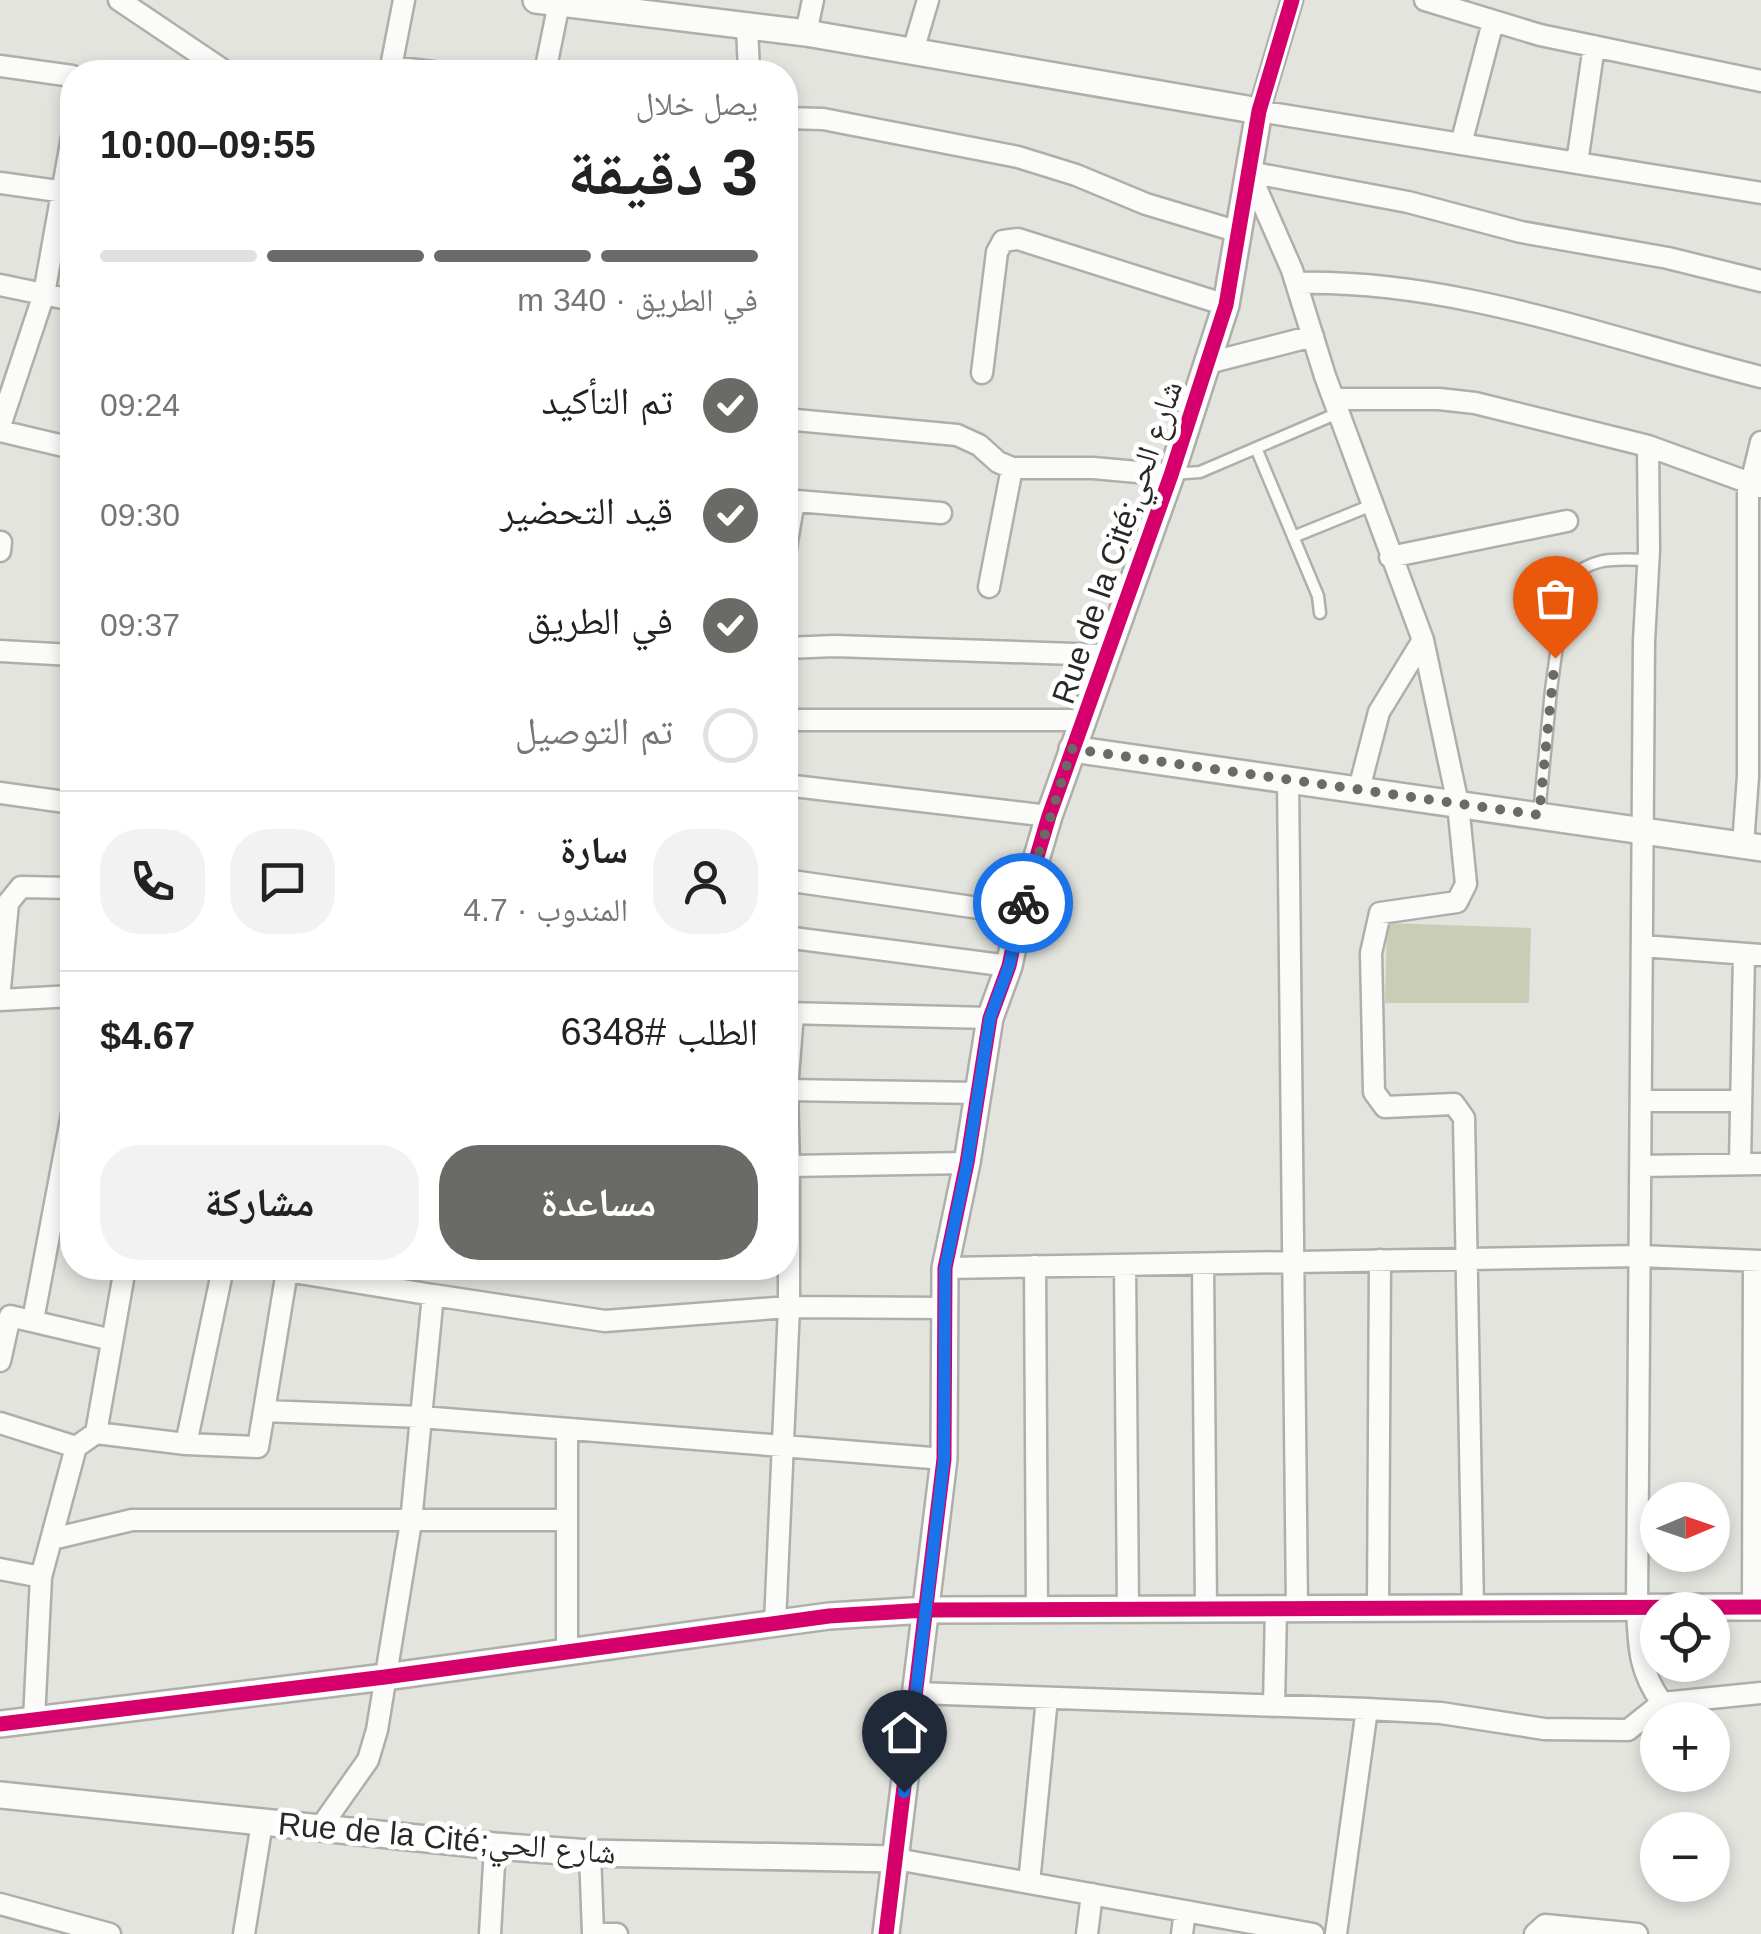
<!DOCTYPE html>
<html lang="ar">
<head>
<meta charset="utf-8">
<style>
	:root { --surface:#fff; --page:#f2f2f2; --text:#222; --muted:#767676; --line:#e0e0e0; --accent:#6a6a66 }
	body { margin:0; font-family:Helvetica,"Noto Naskh Arabic",sans-serif; background:var(--page); color:var(--text); direction:rtl; height:100vh; display:flex; flex-direction:column; font-size:38px; white-space:nowrap }
	* { box-sizing:border-box; margin:0 }
	p { font-size:32px; color:var(--muted) }
	.icon { flex:none; width:55px; height:55px; fill:none; stroke:currentColor; stroke-width:2; stroke-linecap:round; stroke-linejoin:round }
	.map { position:relative; flex:1; overflow:hidden; direction:ltr }
	.side { position:absolute; left:60px; top:60px; width:738px; height:1220px; display:flex; flex-direction:column; background:var(--surface); border-radius:40px; box-shadow:0 5px 15px #0003; direction:rtl }
	.side>* { flex:none }
	.needle { width:65px; rotate:88deg }
	.buttons { position:absolute; left:1640px; top:1482px; display:grid; gap:20px }
	.buttons a { display:grid; place-items:center; width:90px; height:90px; border-radius:50%; background:var(--surface); box-shadow:0 5px 15px #0003; font-size:50px }
	.pin { position:absolute; display:grid; place-items:center; width:85px; height:85px; color:#fff; margin:-102px -42px; border-radius:50% 50% 50% 0; rotate:-45deg; box-shadow:0 0 10px #0007 }
	.pin .icon { rotate:45deg }
	.courier { position:absolute; display:grid; place-items:center; width:100px; height:100px; margin:-50px; border:8px solid #1a73e8; border-radius:50%; background:#fff; color:#222; box-shadow:0 2px 12px #0007 }
	.overview em { font-style:normal; font-weight:700 }
	.overview div { display:flex; flex-direction:column-reverse }
	.overview { display:flex; align-items:center; justify-content:space-between; height:170px; padding:0 40px }
	h1 { font-size:65px; font-weight:700; line-height:75px }
	.bar { display:grid; grid-template-columns:repeat(4,1fr); gap:15px 10px; align-content:center; height:120px; padding:0 40px }
	.bar i { height:12px; border-radius:8px; background:var(--line) }
	.bar .selected { background:var(--accent) }
	.bar p { grid-column:span 4 }
	.line { display:flex; align-items:center; gap:25px; padding:0 40px; border-top:2px solid var(--line) }
	.line div { flex:1 }
	.round { display:grid; place-items:center; flex:none; width:105px; height:105px; border-radius:40px; background:var(--page) }
	ol { padding:0 40px; list-style:none }
	li { display:flex; align-items:center; gap:30px; height:110px }
	li p { margin-inline-start:auto }
	li .icon { padding:10px; border-radius:50%; background:var(--accent); color:#fff; stroke-width:4 }
	li:last-child { color:var(--muted) }
	li i { width:55px; height:55px; border:5px solid var(--line); border-radius:50% }
	.action { display:flex; gap:20px; margin-top:auto; padding:20px 40px }
	.action a { flex:1; height:115px; border-radius:40px; background:var(--accent); color:#fff; font-size:40px; font-weight:700; line-height:115px; text-align:center }
	.action a+a { background:var(--page); color:var(--text) }
	.map>svg:first-child { display:block }
</style>
</head>
<body>
<div class="map">
<svg width="1761" height="1934" viewBox="0 0 1761 1934">
	<rect width="100%" height="100%" fill="#e4e4df"/>
	<path fill="#cacdb6" d="M1387,923l144,5 -2,75h-144z"/>
	<g fill="none" stroke-linecap="round" stroke-linejoin="round">
		<defs>
			<path id="service" d="M1256,448l62,148 2,17
				M1172,474l28,-2 138,-59
				M1293,537l79,-32
				M1539,814l12,-124 15,-110c30,-24 46,-21 82,-20"/>
			<path id="minor" d="M119,0l107,72
				M1292,0l-33,111 502,82
				M1425,0l115,35 221,46
				M747,26l2,46
				M806,33l7,-33
				M913,51l15,-51
				M0,66l72,10
				M391,67l42,5
				M390,72l14,-72
				M545,72l14,-69
				M785,118l38,1 195,38 58,18 70,29 93,28
				M1461,144l32,-122
				M1577,163l17,-117
				M1249,172l43,98 33,106 98,264 35,164 8,80 -9,18 -77,11 -9,40 3,139 11,15 69,-3 10,14 9,489
				M1249,172l159,30 113,30 147,26 93,23
				M0,183l72,10
				M1296,283c159,-4 313,56 465,94
				M0,285l72,15
				M1208,363l105,-27
				M982,373l15,-121 6,-11 15,-2 208,66
				M1334,399h105l36,4 173,43 113,41
				M785,419l172,16 22,10 19,17 14,6h81l78,7
				M0,426l44,-132 28,-157
				M0,431l72,17
				M1648,446l1,104 -5,91 -7,966c2,39 1,62 25,96
				M785,500l156,13
				M0,551l1,-9
				M785,553l9,-52
				M1390,557l177,-36
				M989,587l23,-119
				M785,648l50,-2 269,9
				M0,651l72,4
				M785,720h299
				M1288,779l9,829
				M785,785l264,31
				M1359,789l20,-77 44,-72
				M0,793l72,10
				M1743,845l5,-69v-292l5,-9 8,-33
				M785,880l235,34
				M785,937l224,29
				M1643,946l118,9
				M0,988l8,-85 13,-16 51,1
				M0,1000l72,-4
				M785,1013l205,5
				M793,1013l-6,77 2,76 178,-3
				M785,1090l194,3
				M1641,1101h100
				M1740,1164l4,-210
				M1641,1166l120,-2
				M1203,1264l3,345
				M1125,1265l3,344
				M1035,1266l2,344
				M945,1268l695,-12 121,5
				M287,1271l146,24 -12,122 -157,-6z
				M433,1295l172,26 184,-14 156,1
				M33,1320l39,-206
				M0,1361l10,-45 102,24
				M0,1423l76,24
				M96,1433l90,11 37,-176
				M186,1444l72,3 6,-36
				M52,1539l80,-19h433
				M0,1569l41,8
				M1753,1607l1,-346
				M1378,1608l2,-348
				M775,1623l14,-316v-141h-4
				M567,1652v-221
				M916,1693l451,16 74,4 103,16 84,1 34,-27 99,-10
				M1274,1706l2,-98
				M34,1720l7,-143 35,-130 20,-14 29,-165
				M320,1828l48,-68 9,-30 34,-208 10,-105 523,42
				M590,1853l3,80
				M896,1859l417,75
				M1029,1883l18,-185
				M0,1904l110,30
				M244,1934l18,-111
				M490,1934l5,-88
				M593,1934h24
				M1087,1934l5,-40
				M1182,1934l3,-23
				M1336,1934l31,-225
				M1535,1934l10,-9 92,9"/>
			<path id="tertiary" d="M536,0l270,33 453,78 -33,194 -55,170 -122,341 -29,98 -11,52 -19,52 -23,145 -22,105 -1,191 -58,475
				M1072,749l689,99
				M0,1724l385,-47 444,-61 97,-6 835,-3
				M0,1795l495,51 95,7 306,6"/>
		</defs>
		<use href="#service" stroke="#aeafab" stroke-width="15"/>
		<use href="#minor" stroke="#aeafab" stroke-width="25"/>
		<use href="#tertiary" stroke="#aeafab" stroke-width="30"/>
		<use href="#service" stroke="#fbfbfa" stroke-width="10"/>
		<use href="#minor" stroke="#fbfbfa" stroke-width="20"/>
		<use href="#tertiary" stroke="#fbfbfa" stroke-width="25"/>
		<defs>
			<path id="cycleway" d="M0,1724l385,-47 444,-61 97,-6 835,-3
				M886,1934l58,-475 1,-191 22,-105 23,-145 19,-52 11,-52 29,-98 122,-341 55,-170 33,-194 33,-111"/>
		</defs>
		<use href="#cycleway" stroke="#fff" stroke-width="21"/>
		<use href="#cycleway" stroke="#d6006c" stroke-width="15"/>
	</g>
	<g fill="none" stroke-linecap="round" stroke-linejoin="round">
		<path stroke="#6a6a66" stroke-width="10" stroke-dasharray="0 18" d="M1023,903l49,-154 467,66 16,-157"/>
		<path stroke="#1a73e8" stroke-width="12" d="M904,1792l40,-333 1,-191 22,-104 23,-146 19,-52 14,-63"/>
	</g>
	<g text-anchor="middle" stroke-width="10" stroke-linejoin="round" paint-order="stroke">
		<g font-size="32" fill="#282925" stroke="#fff">
			<text transform="translate(1117 542) rotate(-71)" y="11">Rue de la Cité;شارع الحي</text>
			<text transform="translate(447 1838) rotate(5)" y="11">Rue de la Cité;شارع الحي</text>
		</g>
	</g>
</svg>
<div class="buttons">
<a><svg class="needle" viewBox="-14 -14 28 28"><path d="M0-13l5 13h-10z" fill="#e53935"/><path d="M0 13l5-13h-10z" fill="#767676"/></svg></a>
<a><svg class="icon" aria-label="locate" viewBox="0 0 24 24"><circle cx="12" cy="12" r="6"/><path d="M12 2v4M12 18v4M2 12h4M18 12h4"/></svg></a>
<a>+</a>
<a>−</a>
</div>
<div class="pin" style="left:1555px;top:658px;background:#ea580c"><svg class="icon" aria-label="bag" viewBox="0 0 24 24"><path d="M5 8h14l-1 12H6zM9 8a3 3 0 0 1 6 0"/></svg></div>
<div class="pin" style="left:904px;top:1792px;background:#1f2937"><svg class="icon" aria-label="home" viewBox="0 0 24 24"><path d="M3 11l9-7 9 7M6 9v11h12V9"/></svg></div>
<div class="courier" style="left:1023px;top:903px"><svg class="icon" aria-label="bike" viewBox="0 0 24 24"><circle cx="6" cy="16" r="4"/><circle cx="18" cy="16" r="4"/><path d="M6 16l4-8h5l3 8M10 8l3 8H6M13 5h3"/></svg></div>
<section class="side">
<div class="overview"><div><h1>3 دقيقة</h1><p>يصل خلال</p></div><em>09:55–10:00</em></div>
<div class="bar"><i class="selected"></i><i class="selected"></i><i class="selected"></i><i></i><p>في الطريق · 340 m</p></div>
<ol>
<li><svg class="icon" aria-label="check" viewBox="0 0 24 24"><path d="M5 12l5 5 9-10"/></svg>تم التأكيد<p>09:24</p></li>
<li><svg class="icon" aria-label="check" viewBox="0 0 24 24"><path d="M5 12l5 5 9-10"/></svg>قيد التحضير<p>09:30</p></li>
<li><svg class="icon" aria-label="check" viewBox="0 0 24 24"><path d="M5 12l5 5 9-10"/></svg>في الطريق<p>09:37</p></li>
<li><i></i>تم التوصيل</li>
</ol>
<div class="line" style="height:180px"><a class="round"><svg class="icon" aria-label="person" viewBox="0 0 24 24"><circle cx="12" cy="8" r="4"/><path d="M4 21q1-7 8-7t8 7"/></svg></a><div><b>سارة</b><p>المندوب · 4.7</p></div><a class="round"><svg class="icon" aria-label="chat" viewBox="0 0 24 24"><path d="M4 5h16v11H9l-5 4z"/></svg></a><a class="round"><svg class="icon" aria-label="phone" viewBox="0 0 24 24"><path d="M5 4h4l2 5-3 2q2 4 5 5l2-3 5 2v4C11 20 4 13 5 4z"/></svg></a></div>
<div class="line" style="height:130px"><div>الطلب #6348</div><b>$4.67</b></div>
<div class="action"><a>مساعدة</a><a>مشاركة</a></div>
</section>
</div>
</body>
</html>
